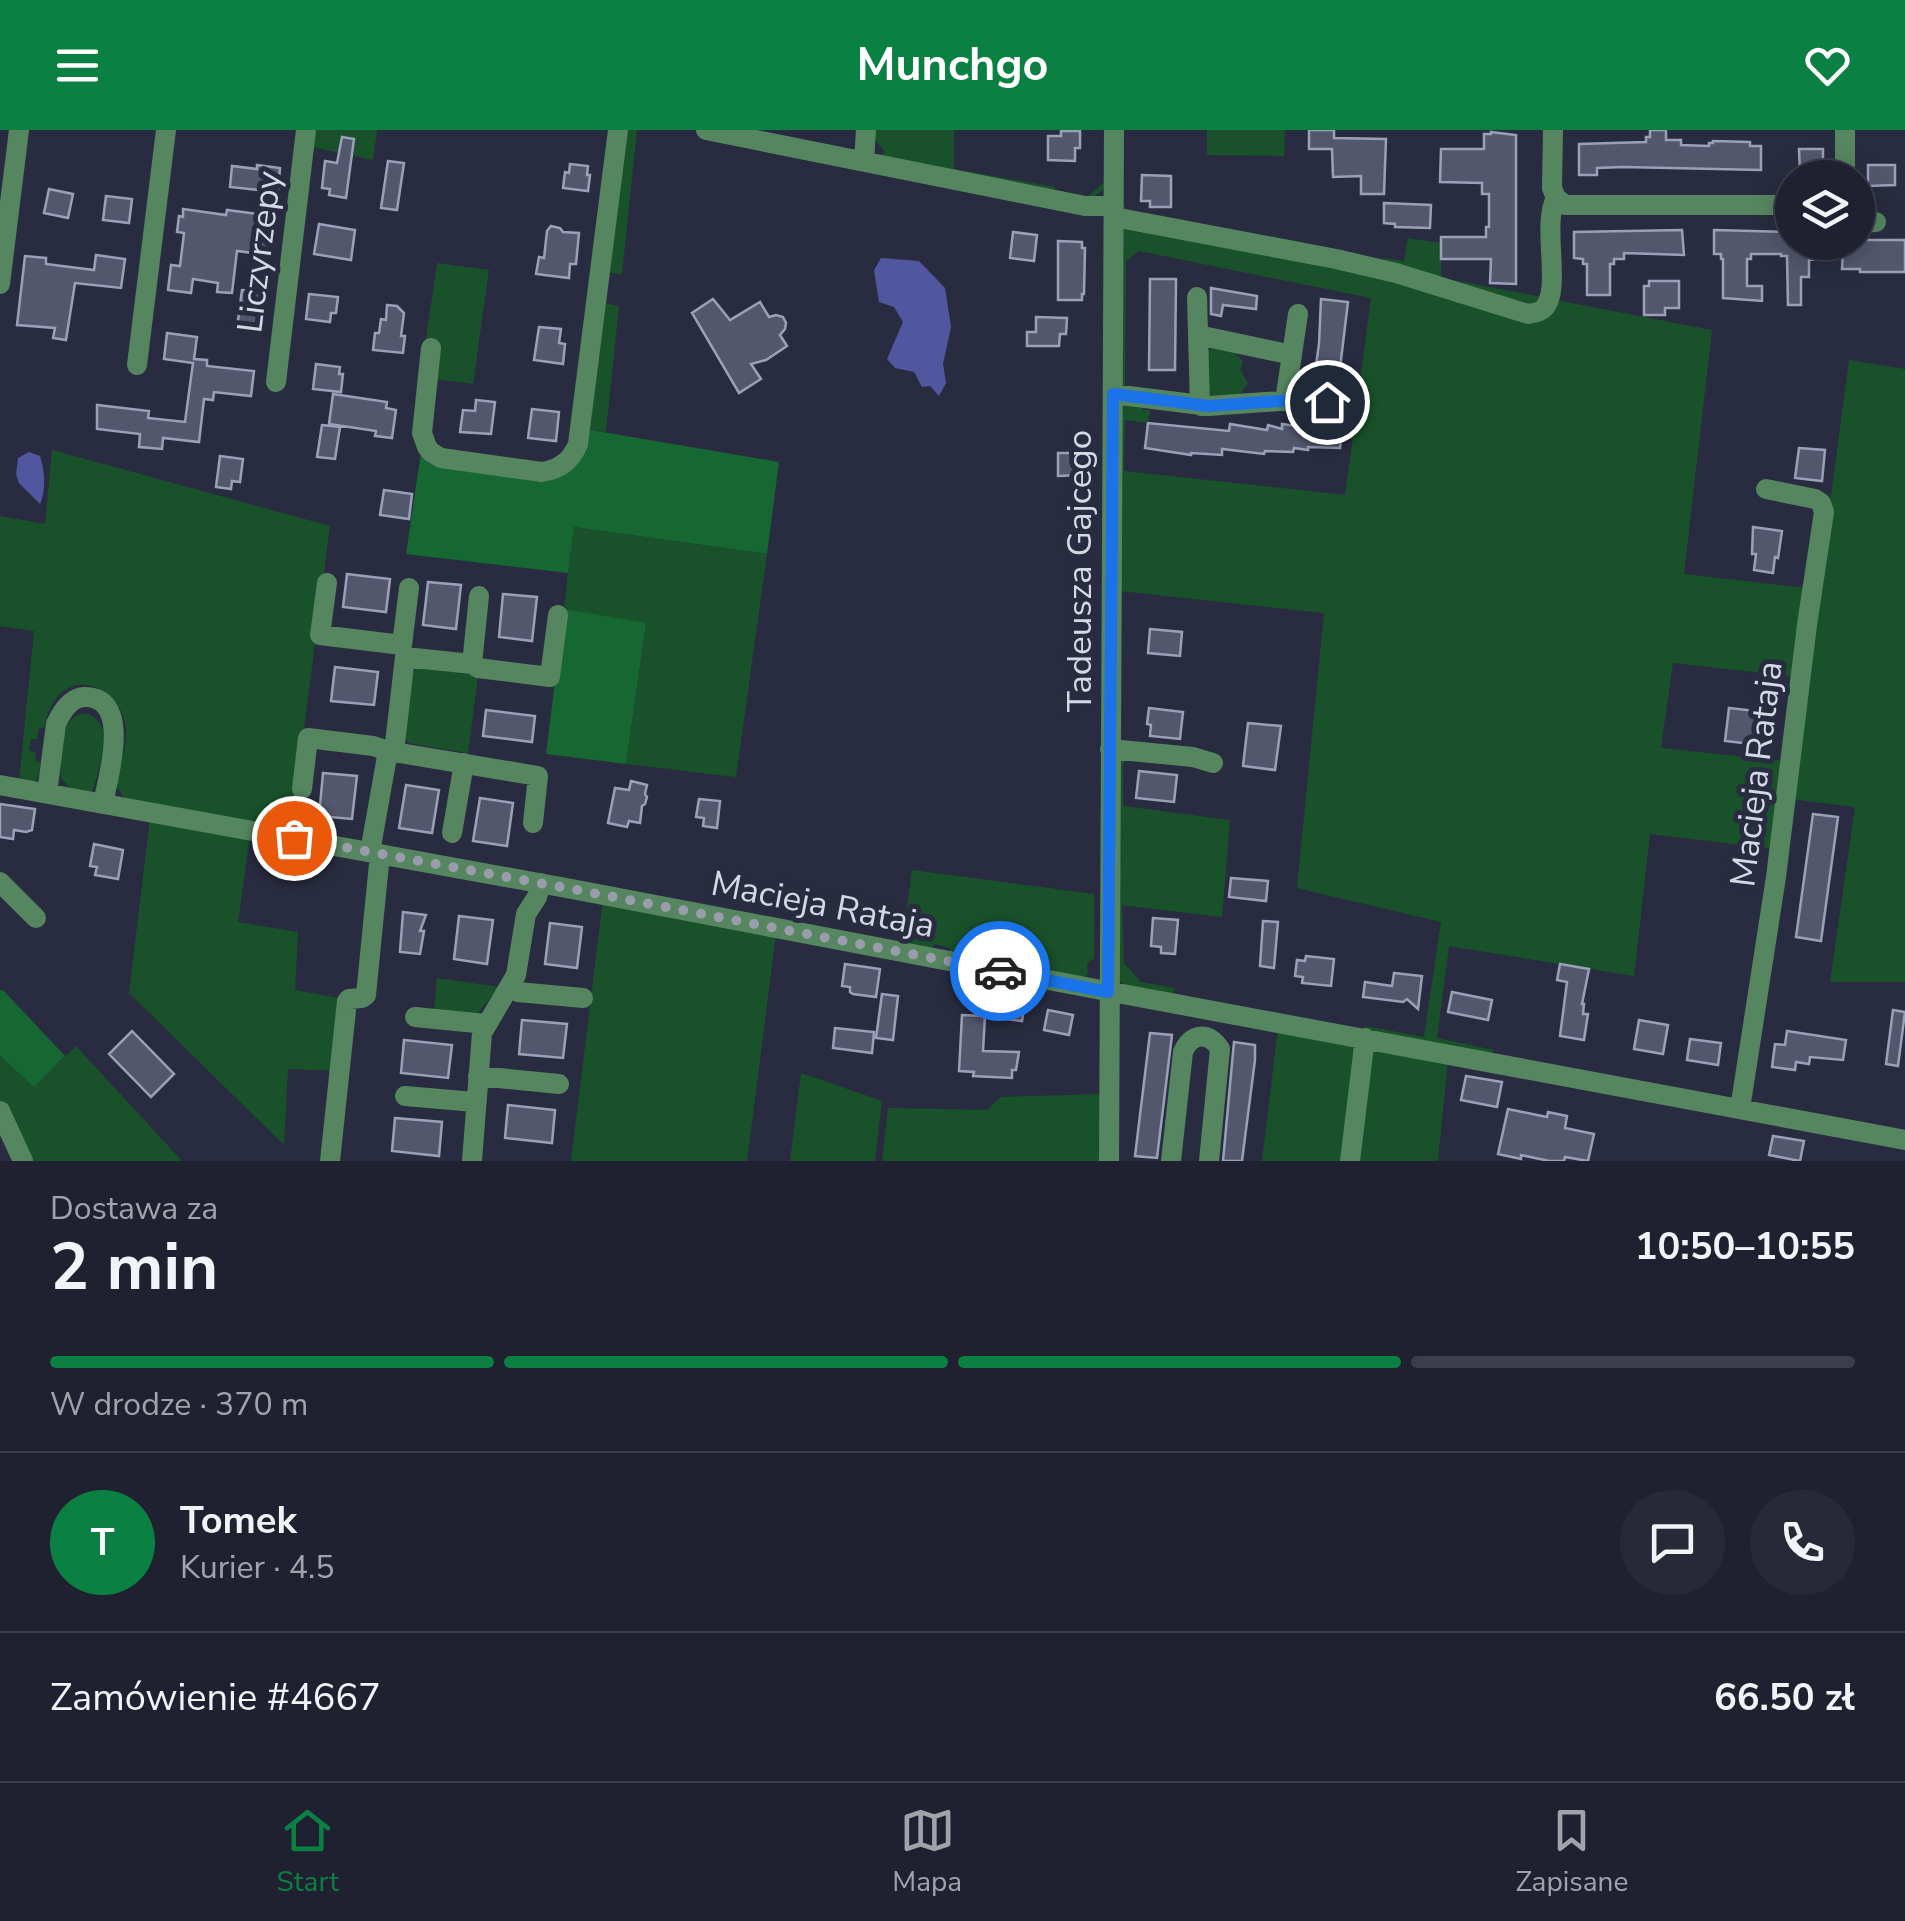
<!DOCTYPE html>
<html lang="pl">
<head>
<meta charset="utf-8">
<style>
	:root { --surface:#1f2130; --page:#272938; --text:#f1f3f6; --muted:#a1a3ab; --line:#3c3e4c; --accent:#0b8043 }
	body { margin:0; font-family:"Nunito Sans",sans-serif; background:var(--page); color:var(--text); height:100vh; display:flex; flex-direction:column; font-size:38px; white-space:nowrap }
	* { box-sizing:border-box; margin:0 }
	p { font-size:32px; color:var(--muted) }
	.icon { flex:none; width:55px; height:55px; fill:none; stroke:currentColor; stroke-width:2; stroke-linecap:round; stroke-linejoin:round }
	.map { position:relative; height:1031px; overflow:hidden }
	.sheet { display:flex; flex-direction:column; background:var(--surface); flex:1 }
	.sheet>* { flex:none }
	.tools { position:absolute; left:1775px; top:30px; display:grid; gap:20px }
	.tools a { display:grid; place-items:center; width:100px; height:100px; border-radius:50%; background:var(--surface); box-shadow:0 5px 25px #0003,0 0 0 2px var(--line); font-size:50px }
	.pin { position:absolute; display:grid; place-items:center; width:85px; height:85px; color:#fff; margin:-42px; border:5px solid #fff; border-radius:50%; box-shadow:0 2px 10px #0007 }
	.courier { position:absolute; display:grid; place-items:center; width:100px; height:100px; margin:-50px; border:8px solid #1a73e8; border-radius:50%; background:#fff; color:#222; box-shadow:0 2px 12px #0007 }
	.overview em { font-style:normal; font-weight:700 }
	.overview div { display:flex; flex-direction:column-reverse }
	.overview { display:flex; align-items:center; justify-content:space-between; height:170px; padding:0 50px }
	h1 { font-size:65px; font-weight:700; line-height:75px }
	.bar { display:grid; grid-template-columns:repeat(4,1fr); gap:15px 10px; align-content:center; height:120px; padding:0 50px }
	.bar i { height:12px; border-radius:8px; background:var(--line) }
	.bar .selected { background:var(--accent) }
	.bar p { grid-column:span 4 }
	.line { display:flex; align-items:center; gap:25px; padding:0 50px; border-top:2px solid var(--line) }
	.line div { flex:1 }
	.round { display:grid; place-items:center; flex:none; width:105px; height:105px; border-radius:52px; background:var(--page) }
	header { display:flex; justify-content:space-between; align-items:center; height:130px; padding:0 50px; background:var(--accent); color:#fff; font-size:45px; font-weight:700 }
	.tabs { display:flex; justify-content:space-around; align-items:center; height:140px; border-top:2px solid var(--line); background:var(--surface); font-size:28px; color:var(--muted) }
	.tabs a { display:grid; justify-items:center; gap:5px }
	.tabs .selected { color:var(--accent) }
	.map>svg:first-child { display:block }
</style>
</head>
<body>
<header><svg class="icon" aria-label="menu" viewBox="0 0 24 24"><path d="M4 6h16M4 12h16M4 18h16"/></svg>Munchgo<svg class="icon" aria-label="heart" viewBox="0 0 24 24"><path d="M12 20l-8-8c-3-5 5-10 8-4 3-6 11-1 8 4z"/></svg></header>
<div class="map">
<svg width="1905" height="1031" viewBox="0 0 1905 1031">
	<rect width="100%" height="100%" fill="#292c40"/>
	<path fill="#19522a" d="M313,0h64l-4,30 -61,-13z
		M625,0h12l-15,144 -16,-2z
		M872,0h82v39l101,18v3l33,6 19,-16 -3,9 -11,8 -214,-40 6,-5 -13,-17z
		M1207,0h78l-1,26 -77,-1z
		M1122,97l267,49 139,48 8,-1 20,-23 156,30 -28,244 122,14 -9,89 -124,-14 -12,85 125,13 -11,88 -125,-15 -16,142 -185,-30 -12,92 57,12 -4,5 -122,-22 -3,-7 59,11 17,-115 -144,-34 27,-275 -204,-22 1,-187 22,2v4h7l-2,13 -23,-3 -1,51 221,24 9,-66 -12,-3 2,-21 -11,-2 24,1 14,-106 -232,-47 -13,10 -1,127h-2z
		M1408,108l33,5v35l97,18 9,-7 -13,16 -150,-41 -1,-6 21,3z
		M437,133l52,7 -16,114 -40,-5 -7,-40z
		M602,173l17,3 -13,126 -21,-3z
		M1211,218l19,1 13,12 -3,9 8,13 -11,16 -28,-4 -2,-43z
		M1849,230l56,9v613h-75l25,-175 -64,-8z
		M52,320l278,76 -39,304 70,10 -1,3 -233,-41 -12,-18c5,-19 14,-41 10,-61 -4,-24 -34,-48 -58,-34 -15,8 -19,24 -23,39h-5l-2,11h-6l-2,12 7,1 -1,9 6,1 -4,18 -4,3 -14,-2 15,-150 -34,-5v-110l45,8z
		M573,397l194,27 -31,223 -110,-13 20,-140 -82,-15z
		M418,538l60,7 -10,78 -60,-10 -3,-6 8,-64z
		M86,583c8,4 15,8 17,18 3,13 -6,48 -11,61l-20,-2 -11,-12c-2,-22 -3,-62 25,-65z
		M1127,627l-4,7v42l107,14 -8,97 -100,-12 2,58 17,19 34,6 -4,10 -43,-9 -11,-11 1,-218z
		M150,689l100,16 -12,87 60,10 -3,58 48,9 -6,72 -49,-2 -4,76 -155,-152z
		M912,740l182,24v64l-7,6 1,9 -3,4 -135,-21v-8l-15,-4 -7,8 -26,-5z
		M603,770l173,34 -29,227h-176z
		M437,848l62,9 -24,30 -41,-7z
		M1278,898l79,15 -13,118h-82z
		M76,916l106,115h-155l-27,-58v-47l34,31z
		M1371,919l77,10 -10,102h-81z
		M801,943l81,28 -7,60h-85z
		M1101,964v67h-219l6,-53 99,2 14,-13z"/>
	<path fill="#166731" d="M585,299l194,33 -12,92 -193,-27 -6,46 -162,-19 15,-102 120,24z
		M564,479l82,14 -20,141 -80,-10z
		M0,860h3l62,66 -31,31 -34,-31z"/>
	<path fill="#50579e" d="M881,128l38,3 26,27 6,39 -8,37 3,19 -7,13 -9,-10 -8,1 -8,-15 -19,-4 -8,-9 16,-37 -9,-15 -15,-5 -5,-32z
		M29,322l11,4c5,15 6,35 0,48l-21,-21 -3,-9 2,-16z"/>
	<path fill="#53576d" stroke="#9ba0b9" stroke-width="2.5" d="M1309,0h25v8l52,1 -2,55h-23v-18l-28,1 -1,-28h-23z
		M1650,0h16v10h15v5l28,1v-3h4v-2l37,1v4h11v24l-138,-3 -26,1v7h-18v-31l67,-2v-5h4z
		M1061,1h19v17h-5v13l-27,-1v-24h13z
		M1491,2l25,3v149l-26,-1 1,-24h-50v-22h45v-10h3v-33h-7v-11l-42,-1 1,-33h43v-15h7z
		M342,7l12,2 -8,59 -17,-3 1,-6 -8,-1 3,-27 12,2z
		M1799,19h24v23l-23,1z
		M388,31l16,2 -7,47 -16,-2z
		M570,34l18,2 -1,9h3l-2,16 -25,-3 2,-16 4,1z
		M257,35l23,3 -2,24 -48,-5 2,-21 25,3z
		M1868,35h27v20l-27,1z
		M1142,45l29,1v31h-21v-6h-9z
		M49,59l24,5 -5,24 -24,-5z
		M106,66l26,3 -3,24 -26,-3z
		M1384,73l47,2 -1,23 -35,-1v-3l-11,-1z
		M183,79l43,6 1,-5 47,6 -5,39 -32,-4 -5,42 -15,-1 1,-9 -25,-4 -2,14 -23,-3 3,-25 9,1 4,-33 -7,-1 2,-16 4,1z
		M319,94l36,6 -4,30 -37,-6z
		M551,96l9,2 3,4 16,1 -3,31h-6l-1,14 -33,-4 3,-17 5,1 3,-27z
		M1682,100l2,25 -60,-2v6h-10v5h-4v31h-23v-31h-4v-5l-9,-1v-26z
		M1714,100l78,2v10h29l1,17 -13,1v17h-8v28h-13l-1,-49h-6v-2h-30v5h-4v27h15v15l-39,-3v-39h-2v-5h-7z
		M1013,102l24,3 -3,26 -24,-3z
		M1858,110h47v32h-45v-3h-18l1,-19h5v-8h10z
		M1058,111l24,1v6h3l-1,46h-2v6h-24z
		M96,125l29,4 -4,29 -46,-5 -9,57 -13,-2 2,-10 -38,-3 8,-69 21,2v6l48,6z
		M1150,149h26l-1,91h-26z
		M1649,151h30v27h-14v7h-21v-29h5z
		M1211,158l46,8 -1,13 -33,-4 -2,11 -10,-2z
		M242,160l23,2 -5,34h-6l-1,4 -16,-2z
		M309,164l29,3 -2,16h-5l-1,9 -24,-3z
		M713,169l17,21 30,-18 9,15 7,-2 7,2 3,6 -1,6 -5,6 7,11 -21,14 -15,4 10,15 -22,14 -47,-80z
		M1321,169l27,3 -11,91 -8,-5 -16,-2 6,-42z
		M387,175l10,1 7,7 -3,23h4l-2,17 -30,-3 2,-17h4l2,-14 5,1z
		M1036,187l31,1 -1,16h-6l-1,12h-32v-14h9z
		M539,197l22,2 -2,14 6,1 -2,20 -29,-4z
		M167,203l30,4 -3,22 13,1v6l47,5 -3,25 -37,-4 -1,8 -9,-1 -5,43 -36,-4 -1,11 -23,-2 1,-13 -43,-5v-24l52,6 -1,7 37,4 8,-59 -29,-4z
		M316,234l24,3 -1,7h4l-2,18 -28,-3z
		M333,264l54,8 -1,6 10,2 -4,28 -17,-2 1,-5 -47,-7z
		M476,270l19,2 -4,32 -31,-2 3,-22 12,1z
		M532,279l27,3 -3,29 -28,-3z
		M1303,290l22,5v-4l18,2 -3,25 -32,-1v3l-14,-2 -1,4 -28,-1 -1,3 -42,-5v6l-31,-2v2l-46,-7 3,-25 81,8 1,-7 37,6 1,-5 14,4v-5l14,2z
		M322,295l18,2 -5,32 -18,-2z
		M1799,318l26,2 -3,31 -27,-3z
		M1058,323h23v22l-23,1z
		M220,326l23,3 -3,23 -8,-1 -1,8 -15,-2z
		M384,360l28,4 -3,25 -29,-4z
		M1753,397l29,4 -4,27 -3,-1 -2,16 -19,-3 2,-16h-4z
		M347,444l43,5 -4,33 -43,-5z
		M428,452l33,3 -5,44 -33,-4z
		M503,464l34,3 -5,44 -33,-4z
		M1150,499l32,3 -2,24 -32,-3z
		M335,537l43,5 -4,33 -43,-4z
		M1149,578l34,4 -3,27 -30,-3 1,-11 -4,-1z
		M1729,578l27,3 -4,33 -27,-3z
		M486,580l49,6 -3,26 -49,-6z
		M1248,593l33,3 -6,44 -32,-4z
		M1139,641l38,4 -3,27 -38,-4z
		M323,643l34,3 -5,43 -33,-3z
		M631,651l16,4 -2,9 2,3 -2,7 -3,2 -2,17 -11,-2 -2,6 -19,-4 7,-35 14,2z
		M406,655l33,5 -7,43 -33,-5z
		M480,668l33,5 -6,43 -34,-5z
		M699,669l21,2 -3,27 -14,-2 1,-8 -8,-1z
		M0,674l35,5 -3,21 -6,2 -12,-2 -1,9 -13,-2z
		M1813,684l25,3 -17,124 -25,-4z
		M94,714l29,6 -5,29 -23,-4 2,-8 -7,-1z
		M1231,748l37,3 -2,20 -37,-4z
		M403,782l23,3 -6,16h4l-4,23 -20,-2z
		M459,786l34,4 -6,44 -33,-5z
		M1153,788l25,2 -3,34 -14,-1v-6l-10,-1z
		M1263,791l15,1 -4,46 -14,-2z
		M550,793l32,4 -5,41 -32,-4z
		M1306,826l28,3 -3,27 -29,-3 1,-6 -8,-1 2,-16 8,1z
		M845,834l35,5 -4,28 -23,-3 -3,-2v-5l-8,-1z
		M1560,834l29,5 -7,35h2l-1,10h5l-4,26 -24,-4 7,-54 -10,-2z
		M1394,843l28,3 -4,33 -11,-10 -4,3 -40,-5 2,-15 27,4z
		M1452,862l40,8 -4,20 -40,-8z
		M882,864l16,2 -5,44 -17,-2z
		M999,869l26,3 -3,19 -26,-3z
		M1048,880l25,5 -4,20 -25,-5z
		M1893,880l12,2 -7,54 -12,-2z
		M962,885l23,1 -2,35 36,1 -3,18h-4v8l-39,-2 1,-4 -15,-1z
		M522,890l45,4 -4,34 -44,-4z
		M1639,890l29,5 -5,29 -29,-5z
		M835,898l39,4 -2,21 -39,-5z
		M132,901l42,43 -23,23 -42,-43z
		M1787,901l59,9 -3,20 -33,-3 -1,7 -13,-2 -1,8 -23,-3 3,-23 10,1z
		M1150,903l22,2 -15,123 -22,-2z
		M1690,909l31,4 -3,22 -31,-5z
		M404,910l48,5 -4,33 -47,-5z
		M1234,912l21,3v15l-13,101h-19z
		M1466,946l36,6 -5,25 -36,-7z
		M508,975l47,5 -3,33 -47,-5z
		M1508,979l39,8 1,-5 19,4 -2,12 29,6 -6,27 -23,-4 -1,4h-15l-28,-6v4l-23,-5z
		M395,988l47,4 -3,34 -47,-5z
		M1773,1006l31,5 -4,20 -31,-6z"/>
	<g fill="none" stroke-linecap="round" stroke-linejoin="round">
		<path stroke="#568660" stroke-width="20" d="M706,0l379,76h29
			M1553,0l-1,58 4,10 9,7h227
			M864,31l2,-31
			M1845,48v-48
			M1114,87l222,42 60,14 132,41c5,-1 10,-1 15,-5 20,-17 -2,-84 13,-111
			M1858,93l18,-1
			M0,154l19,-154
			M1197,167l3,109
			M1198,205l94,20
			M431,218l-9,85 5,14 4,5 10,6 101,14c18,-3 29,-11 36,-28l40,-314
			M137,235l29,-235
			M276,252l30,-252
			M1113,264l96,12 100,-7 18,2
			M1285,271l13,-87
			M327,453l-7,52 82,10 7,-57
			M479,466l-7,68 6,4 72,9 8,-62
			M1110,619l83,8 20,6
			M394,622l11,-95 67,7
			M0,655l577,105 519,99 809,151
			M302,659l6,-51 65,8 15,5
			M47,663l9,-69c5,-11 14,-26 28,-27 49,-1 24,81 19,106
			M452,703l12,-70
			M370,722l18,-101 150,25 -5,47
			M0,752l36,36
			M510,857l8,5 65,6
			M415,887l71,7
			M478,946l81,8
			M405,966l70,6
			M1740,979l36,-232 31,-252 17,-113 -3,-9 -6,-4 -49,-10
			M0,981l23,50
			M330,1031l17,-160 2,-2 13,-1 4,-3 14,-141
			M472,1031l10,-128 34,-58 10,-61 11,-17 4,-14
			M1109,1031l5,-1031
			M1171,1031l12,-109c8,-19 26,-21 37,-3l-11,112
			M1350,1031l15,-123"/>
	</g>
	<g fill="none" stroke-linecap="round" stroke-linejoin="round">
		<path stroke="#999cab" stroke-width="10" stroke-dasharray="0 18" d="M294,708l283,52 423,81"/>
		<path stroke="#1a73e8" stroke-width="12" d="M1000,841l108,21 5,-598 96,12 100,-7 18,3"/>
	</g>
	<g text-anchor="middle" stroke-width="10" stroke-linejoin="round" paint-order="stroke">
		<g font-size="35" fill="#d5d8e5" stroke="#292c40">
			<text transform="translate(259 122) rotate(-83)" y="12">Liczyrzepy</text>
			<text transform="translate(1079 441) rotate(-90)" y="12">Tadeusza Gajcego</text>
			<text transform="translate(1756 644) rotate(-83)" y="12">Macieja Rataja</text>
			<text transform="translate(823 774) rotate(11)" y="12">Macieja Rataja</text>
		</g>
	</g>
</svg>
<div class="tools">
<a><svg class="icon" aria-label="layers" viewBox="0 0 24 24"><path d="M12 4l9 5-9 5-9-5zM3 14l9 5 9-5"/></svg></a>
</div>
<div class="pin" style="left:294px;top:708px;background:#ea580c"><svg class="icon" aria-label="bag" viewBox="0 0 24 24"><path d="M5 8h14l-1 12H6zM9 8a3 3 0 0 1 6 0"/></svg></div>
<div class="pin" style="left:1327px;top:272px;background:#1f2937"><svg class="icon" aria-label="home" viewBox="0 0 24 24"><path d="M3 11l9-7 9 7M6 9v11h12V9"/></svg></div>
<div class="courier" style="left:1000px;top:841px"><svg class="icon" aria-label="car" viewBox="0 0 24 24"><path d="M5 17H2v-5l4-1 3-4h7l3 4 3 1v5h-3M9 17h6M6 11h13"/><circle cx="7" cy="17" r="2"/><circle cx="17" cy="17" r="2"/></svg></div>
</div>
<section class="sheet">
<div class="overview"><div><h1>2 min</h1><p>Dostawa za</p></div><em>10:50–10:55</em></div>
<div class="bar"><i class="selected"></i><i class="selected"></i><i class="selected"></i><i></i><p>W drodze · 370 m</p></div>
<div class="line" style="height:180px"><b class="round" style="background:var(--accent);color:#fff">T</b><div><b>Tomek</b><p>Kurier · 4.5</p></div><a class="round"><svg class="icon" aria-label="chat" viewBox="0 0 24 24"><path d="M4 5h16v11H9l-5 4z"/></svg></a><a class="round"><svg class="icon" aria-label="phone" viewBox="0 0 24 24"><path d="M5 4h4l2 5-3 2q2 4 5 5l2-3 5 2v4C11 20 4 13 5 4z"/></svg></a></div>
<div class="line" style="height:130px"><div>Zamówienie #4667</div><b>66.50 zł</b></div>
</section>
<nav class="tabs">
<a class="selected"><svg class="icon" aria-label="home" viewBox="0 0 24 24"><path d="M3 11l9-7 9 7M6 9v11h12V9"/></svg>Start</a>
<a><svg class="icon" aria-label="map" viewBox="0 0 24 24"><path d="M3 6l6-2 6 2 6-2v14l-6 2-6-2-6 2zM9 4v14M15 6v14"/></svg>Mapa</a>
<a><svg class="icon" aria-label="saved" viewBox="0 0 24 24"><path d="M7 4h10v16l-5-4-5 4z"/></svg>Zapisane</a>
</nav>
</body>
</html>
